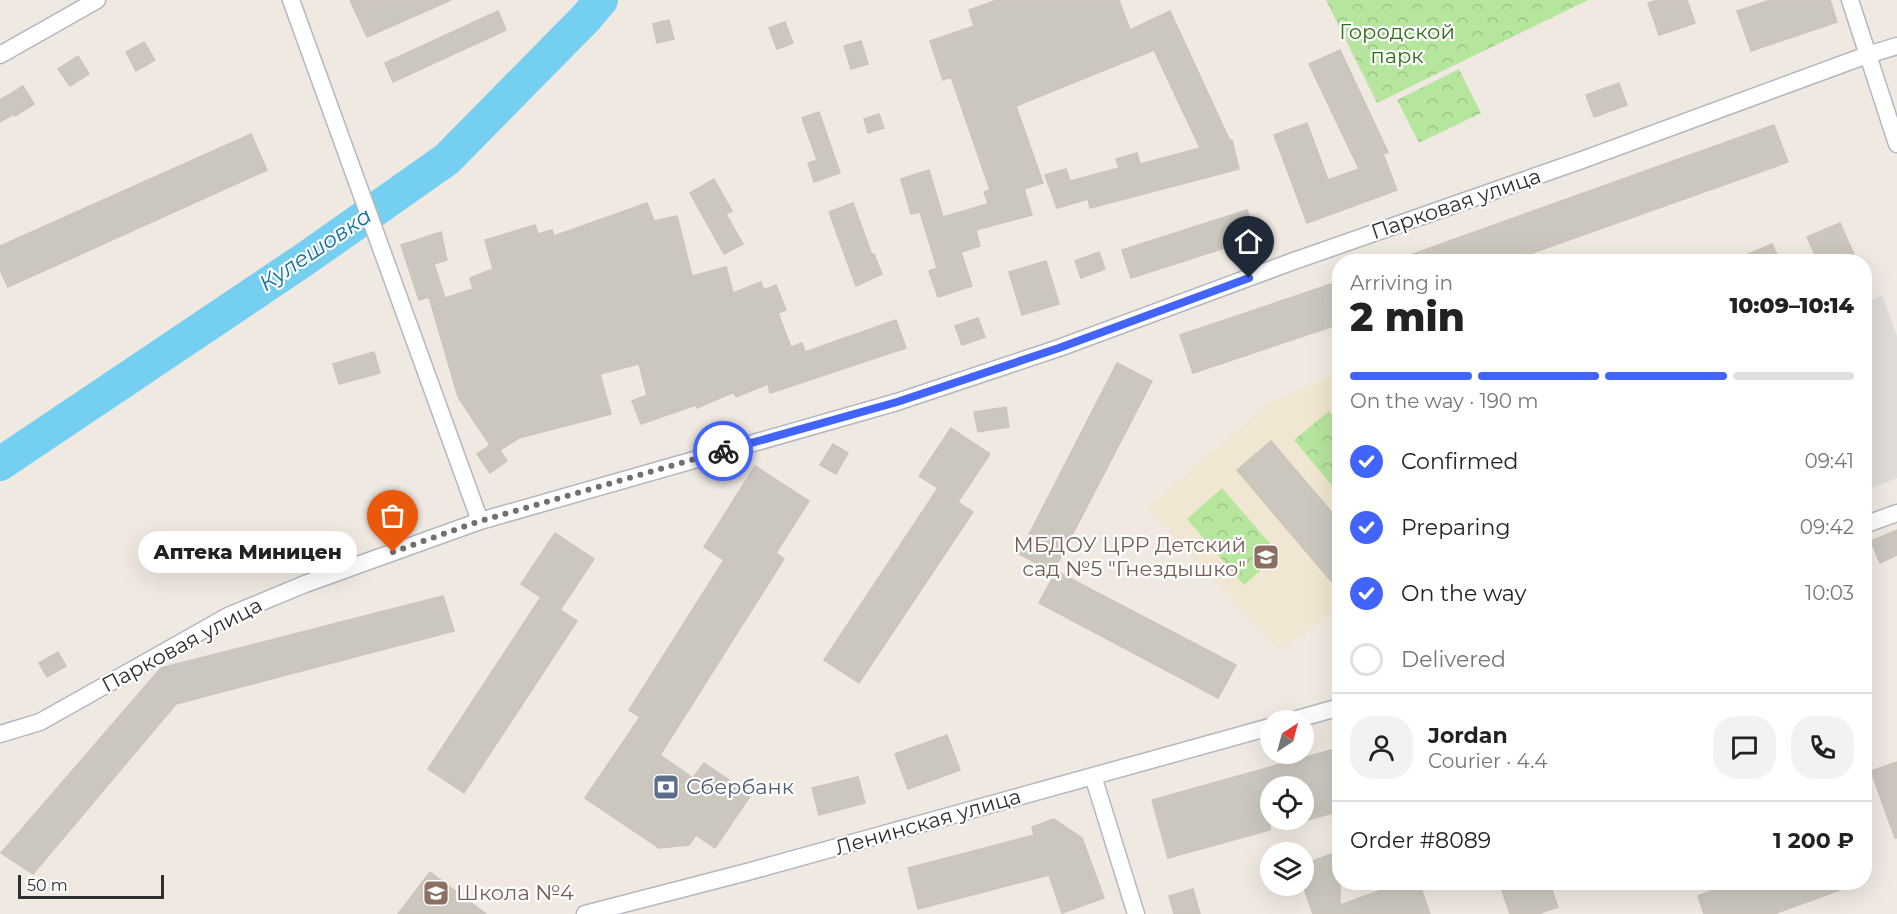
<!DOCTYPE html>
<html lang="en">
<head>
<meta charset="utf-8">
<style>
	:root { --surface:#fff; --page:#f2f2f2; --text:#222; --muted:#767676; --line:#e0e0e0; --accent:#4264fb }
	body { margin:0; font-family:Montserrat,sans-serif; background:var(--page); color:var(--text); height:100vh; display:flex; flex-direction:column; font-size:22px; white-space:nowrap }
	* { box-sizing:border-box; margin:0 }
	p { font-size:20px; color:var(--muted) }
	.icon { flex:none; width:33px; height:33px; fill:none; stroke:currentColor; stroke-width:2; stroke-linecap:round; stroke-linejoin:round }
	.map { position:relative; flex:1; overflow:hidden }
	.panel { position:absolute; left:1332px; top:254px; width:540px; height:636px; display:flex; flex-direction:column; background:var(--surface); border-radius:24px; box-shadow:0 6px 24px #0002 }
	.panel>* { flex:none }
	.needle { width:39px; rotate:36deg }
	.controls { position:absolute; left:1260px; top:710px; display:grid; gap:12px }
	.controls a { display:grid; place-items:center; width:54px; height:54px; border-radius:50%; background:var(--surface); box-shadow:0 6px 24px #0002; font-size:30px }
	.scale { position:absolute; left:18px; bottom:15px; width:146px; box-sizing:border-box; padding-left:6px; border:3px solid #2e2e2e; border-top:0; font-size:16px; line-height:21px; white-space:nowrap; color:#2e2e2e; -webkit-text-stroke:4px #fff; paint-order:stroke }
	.pin { position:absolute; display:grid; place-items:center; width:51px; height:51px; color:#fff; margin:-62px -26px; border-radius:50% 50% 50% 0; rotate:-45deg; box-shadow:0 0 6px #0007 }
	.pin .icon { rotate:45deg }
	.courier { position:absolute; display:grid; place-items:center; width:60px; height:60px; margin:-30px; border:4px solid #4264fb; border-radius:50%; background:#fff; color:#222; box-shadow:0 2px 8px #0007 }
	.bubble { position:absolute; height:42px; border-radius:21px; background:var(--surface); box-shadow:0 6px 24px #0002; font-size:20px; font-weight:800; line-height:42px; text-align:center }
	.summary em { font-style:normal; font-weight:800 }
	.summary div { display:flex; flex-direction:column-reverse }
	.summary { display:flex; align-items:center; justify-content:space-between; height:102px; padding:0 18px }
	h1 { font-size:39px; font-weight:800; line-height:45px }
	.bar { display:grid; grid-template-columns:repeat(4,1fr); gap:9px 6px; align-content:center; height:72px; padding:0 18px }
	.bar i { height:8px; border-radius:4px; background:var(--line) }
	.bar .selected { background:var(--accent) }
	.bar p { grid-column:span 4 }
	.line { display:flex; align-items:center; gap:15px; padding:0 18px; border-top:2px solid var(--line) }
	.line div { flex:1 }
	.round { display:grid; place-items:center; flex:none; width:63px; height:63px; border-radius:24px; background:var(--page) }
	ol { padding:0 18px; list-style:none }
	li { display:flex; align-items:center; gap:18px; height:66px }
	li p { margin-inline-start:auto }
	li .icon { padding:6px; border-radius:50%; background:var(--accent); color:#fff; stroke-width:4 }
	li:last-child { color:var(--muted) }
	li i { width:33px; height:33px; border:3px solid var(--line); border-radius:50% }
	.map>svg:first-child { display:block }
</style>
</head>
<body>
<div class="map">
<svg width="1897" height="914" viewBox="0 0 1897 914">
	<defs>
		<pattern id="park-crowns" width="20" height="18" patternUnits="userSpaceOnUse" patternTransform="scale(1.5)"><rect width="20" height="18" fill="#b6e59e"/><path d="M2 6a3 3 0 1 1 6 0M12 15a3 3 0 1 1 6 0" fill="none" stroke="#9dc588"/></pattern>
	</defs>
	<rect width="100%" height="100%" fill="#efe9e1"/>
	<path fill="#f0e6d1" d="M1339,373v234l-59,44 -133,-143 122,-105z"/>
	<path fill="url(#park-crowns)" d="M1326,0h262l-211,103z
		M1459,69l22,44 -62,30 -22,-43z
		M1329,411l10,12v71l-45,-54z
		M1222,488l57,66 -35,31 -57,-66z"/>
	<path fill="#dfdcd8" d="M1882,296l15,40v142l-32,13v-188z"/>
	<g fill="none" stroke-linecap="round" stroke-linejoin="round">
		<path stroke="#75cff0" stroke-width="34" d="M0,464l305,-205 142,-100 138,-140 16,-19"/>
	</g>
	<path fill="#cbc7bf" stroke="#cbc5ba" stroke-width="1.5" d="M350,0h101l-84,37z
		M997,0h122l11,30 40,-19 60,130 2,-1 7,29 -149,39 -2,-9 -31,9 -12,-33 21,-6 4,12 49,-13 -3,-9 21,-6 3,11 60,-16 -46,-98 -138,56 27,77 -19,6 8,26 -56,15 4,16 -19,6 11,34 -34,11 -9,-26 8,-3 -17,-56 -9,2 -10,-35 28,-9 14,47 45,-13 -4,-12 6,-2 -39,-113 -8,3 -13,-39 44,-15 -5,-16z
		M1658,0h29l8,23 -36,12 -11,-32z
		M1771,0h59l7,22 -86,29 -14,-40z
		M498,11l8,19 -113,52 -8,-19z
		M669,20l5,19 -17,4 -4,-19z
		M785,22l8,21 -16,6 -8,-21z
		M861,41l7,23 -17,5 -7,-23z
		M144,42l11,18 -19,11 -10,-19z
		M1340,50l48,102 -5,2 14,36 -90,33 -33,-88 33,-12 21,57 31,-11 -50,-105z
		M78,56l11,18 -19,12 -12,-17z
		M1619,83l8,22 -33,12 -8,-22z
		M23,86l11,18 -19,12 -1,-2 -14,8v-22z
		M819,112l21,61 -26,9 -6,-19 9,-3 -15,-42z
		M879,114l5,14 -16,5 -4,-14z
		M1774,125l14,37 -278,99h-111v-2z
		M251,134l16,36 -259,117 -8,-17v-24z
		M714,179l18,32 -6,3 17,30 -19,10 -34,-61z
		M647,203l7,18 23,-5 15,60 34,-9 7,26 28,-11 3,8 12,-5 10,25 -8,3 13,34 11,-4 3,9 91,-32 10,28 -136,45 -2,-9 -32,13 -2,-5 -37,16 -1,-3 -55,19 -9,-23 15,-6 -8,-31 -39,10 11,40 -92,24 -19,12 7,11 -17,12 -13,-19 13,-9 -32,-48 -29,-100 -10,3 -18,-55 40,-13 6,28 -13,4 11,34 28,-9 -3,-11 23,-9 -8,-29 50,-15 3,9 14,-4 2,6z
		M853,203l19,52 2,-1 8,20 -26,12 -27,-74z
		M1247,210l9,28 -125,40 -9,-28z
		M1840,223l17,38h-39l-11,-24z
		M1772,244l8,17h-48z
		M1099,252l6,17 -24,9 -6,-17z
		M1046,261l13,43 -37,11 -13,-43z
		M1340,281v43l-147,49 -13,-38z
		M978,318l7,19 -23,8 -7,-19z
		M374,352l6,21 -41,11 -6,-20z
		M1117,363l35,18 -99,191 -34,-18z
		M1006,407l3,20 -31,5 -4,-20z
		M951,428l39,26 -32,48 15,10 -114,171 -35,-23 114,-172 -19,-12z
		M1271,441l69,81v52l-9,7 -94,-111z
		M833,444l15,9 -12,21 -16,-9z
		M755,466l54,35 -33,52 8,6 -124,196 33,23 11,-15 47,32 -36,53 -19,-13 -7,10 -30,3 -74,-50 55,-81 -11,-7 95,-150 -20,-13z
		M1897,530v25l-17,8 -9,-22z
		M555,533l39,26 -34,51 17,11 -113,172 -36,-24 113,-172 -20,-13z
		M1056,571l180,94 -18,33 -179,-95z
		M443,596l11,35 -278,73 -143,170 -32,-21 160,-185z
		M58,652l8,14 -19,11 -8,-14z
		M947,735l13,35 -52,19 -13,-35z
		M1335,749l5,15v47l-36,10v-35h-34v44l-102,28 -16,-58z
		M1897,762v76h-2l-24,-67z
		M858,777l7,26 -46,12 -7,-27z
		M1054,819l28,19 22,60 -42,15 -13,-38 -131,34 -10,-41 126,-33 -2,-8z
		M1340,851v54l64,-23h15l11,32h-117l-9,-26v-24z
		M430,872l56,42h-88z
		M1499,882h50l9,25 -20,7h-28z
		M1736,882h119l1,2 -82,30h-70l-6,-18z
		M1193,889l7,25h-26l-5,-18z"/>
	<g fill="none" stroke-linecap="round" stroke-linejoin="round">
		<defs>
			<path id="street" d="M291,0l189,521
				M1850,0l47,144
				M0,55l97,-55
				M1864,525l33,-12
				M1294,720l46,-13
				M0,734l40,-12 188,-106 77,-32 175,-63 417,-119 162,-54 232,-86 291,-102 285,-105 30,-9
				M1093,776l43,138
				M585,914l162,-42 523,-145"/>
		</defs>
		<use href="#street" stroke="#b4b7c1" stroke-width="19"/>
		<use href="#street" stroke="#fff" stroke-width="16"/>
	</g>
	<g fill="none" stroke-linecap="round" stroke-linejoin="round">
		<path stroke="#726f6d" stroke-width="6" stroke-dasharray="0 10.8" d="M393,552l87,-31 243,-70"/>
		<path stroke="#4264fb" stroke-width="8" d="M723,451l174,-49 162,-54 190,-70"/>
	</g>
	<defs>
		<symbol id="school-square" viewBox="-11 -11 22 22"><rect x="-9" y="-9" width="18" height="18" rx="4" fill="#8d6e63" stroke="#fff"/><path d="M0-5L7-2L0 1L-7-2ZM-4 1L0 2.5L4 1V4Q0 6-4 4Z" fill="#fff"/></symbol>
		<symbol id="bank-square" viewBox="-11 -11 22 22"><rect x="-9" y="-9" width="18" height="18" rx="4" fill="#5c6f8a" stroke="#fff"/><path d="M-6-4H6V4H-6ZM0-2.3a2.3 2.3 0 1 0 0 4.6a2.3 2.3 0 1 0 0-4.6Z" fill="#fff"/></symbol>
	</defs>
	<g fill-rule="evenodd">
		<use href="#school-square" x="1251" y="542" width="30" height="30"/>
		<use href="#bank-square" x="651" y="772" width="30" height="30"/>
		<use href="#school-square" x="421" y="878" width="30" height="30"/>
	</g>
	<g text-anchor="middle" stroke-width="4.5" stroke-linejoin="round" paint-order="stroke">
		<g font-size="21" fill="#2c6e1b" stroke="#fff">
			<text x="1397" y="39">Городской<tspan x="1397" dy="24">парк</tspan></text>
		</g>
		<g font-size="21" fill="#2e2e2e" stroke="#fff">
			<text transform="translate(1456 204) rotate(-19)" y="7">Парковая улица</text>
			<text transform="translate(182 645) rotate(-28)" y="7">Парковая улица</text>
			<text transform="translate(928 822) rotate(-16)" y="7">Ленинская улица</text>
		</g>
		<g font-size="21" fill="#785e54" stroke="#fff" text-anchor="end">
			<text x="1246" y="552">МБДОУ ЦРР Детский<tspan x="1246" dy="24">сад №5 "Гнездышко"</tspan></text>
			<text x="456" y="900" text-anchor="start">Школа №4</text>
		</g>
		<g font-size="21" fill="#4e5e75" stroke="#fff" text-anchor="start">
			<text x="686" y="794">Сбербанк</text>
		</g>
		<g font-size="22" font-style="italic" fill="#0d6fa3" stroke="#fff">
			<text transform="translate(315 249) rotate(-34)" y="8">Кулешовка</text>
		</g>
	</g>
</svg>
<div class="controls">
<a><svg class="needle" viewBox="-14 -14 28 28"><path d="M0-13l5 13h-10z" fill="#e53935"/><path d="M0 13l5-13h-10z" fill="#767676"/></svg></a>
<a><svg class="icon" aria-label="locate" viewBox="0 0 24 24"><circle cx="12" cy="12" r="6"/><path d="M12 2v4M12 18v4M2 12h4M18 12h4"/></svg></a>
<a><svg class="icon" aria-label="layers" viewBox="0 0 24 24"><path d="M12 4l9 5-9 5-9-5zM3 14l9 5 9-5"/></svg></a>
</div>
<div class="scale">50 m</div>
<div class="pin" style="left:393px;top:552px;background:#ea580c"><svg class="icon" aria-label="bag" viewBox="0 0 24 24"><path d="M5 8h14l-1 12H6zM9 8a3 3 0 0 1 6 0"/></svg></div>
<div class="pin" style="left:1249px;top:278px;background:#1f2937"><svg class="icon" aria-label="home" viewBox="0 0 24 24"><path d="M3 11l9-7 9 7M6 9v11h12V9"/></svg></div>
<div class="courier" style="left:723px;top:451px"><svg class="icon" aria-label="bike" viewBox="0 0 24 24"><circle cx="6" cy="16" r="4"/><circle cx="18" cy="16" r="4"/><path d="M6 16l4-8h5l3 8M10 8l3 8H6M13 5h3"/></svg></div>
<div class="bubble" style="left:138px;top:531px;width:219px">Аптека Миницен</div>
<section class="panel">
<div class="summary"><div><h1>2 min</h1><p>Arriving in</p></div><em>10:09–10:14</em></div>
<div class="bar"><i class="selected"></i><i class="selected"></i><i class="selected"></i><i></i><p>On the way · 190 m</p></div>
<ol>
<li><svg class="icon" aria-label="check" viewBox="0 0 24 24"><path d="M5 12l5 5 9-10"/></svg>Confirmed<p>09:41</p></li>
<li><svg class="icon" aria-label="check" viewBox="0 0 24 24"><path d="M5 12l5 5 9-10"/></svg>Preparing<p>09:42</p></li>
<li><svg class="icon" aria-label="check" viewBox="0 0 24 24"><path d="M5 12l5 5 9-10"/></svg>On the way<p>10:03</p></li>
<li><i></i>Delivered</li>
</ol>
<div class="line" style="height:108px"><a class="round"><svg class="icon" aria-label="person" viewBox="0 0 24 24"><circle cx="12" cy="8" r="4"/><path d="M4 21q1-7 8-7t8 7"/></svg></a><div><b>Jordan</b><p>Courier · 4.4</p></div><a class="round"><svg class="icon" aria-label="chat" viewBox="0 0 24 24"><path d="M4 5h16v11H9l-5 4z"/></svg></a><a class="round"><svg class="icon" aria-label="phone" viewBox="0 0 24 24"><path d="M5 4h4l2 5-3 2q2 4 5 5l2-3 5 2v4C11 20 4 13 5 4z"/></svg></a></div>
<div class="line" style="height:78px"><div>Order #8089</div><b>1 200 ₽</b></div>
</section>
</div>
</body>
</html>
